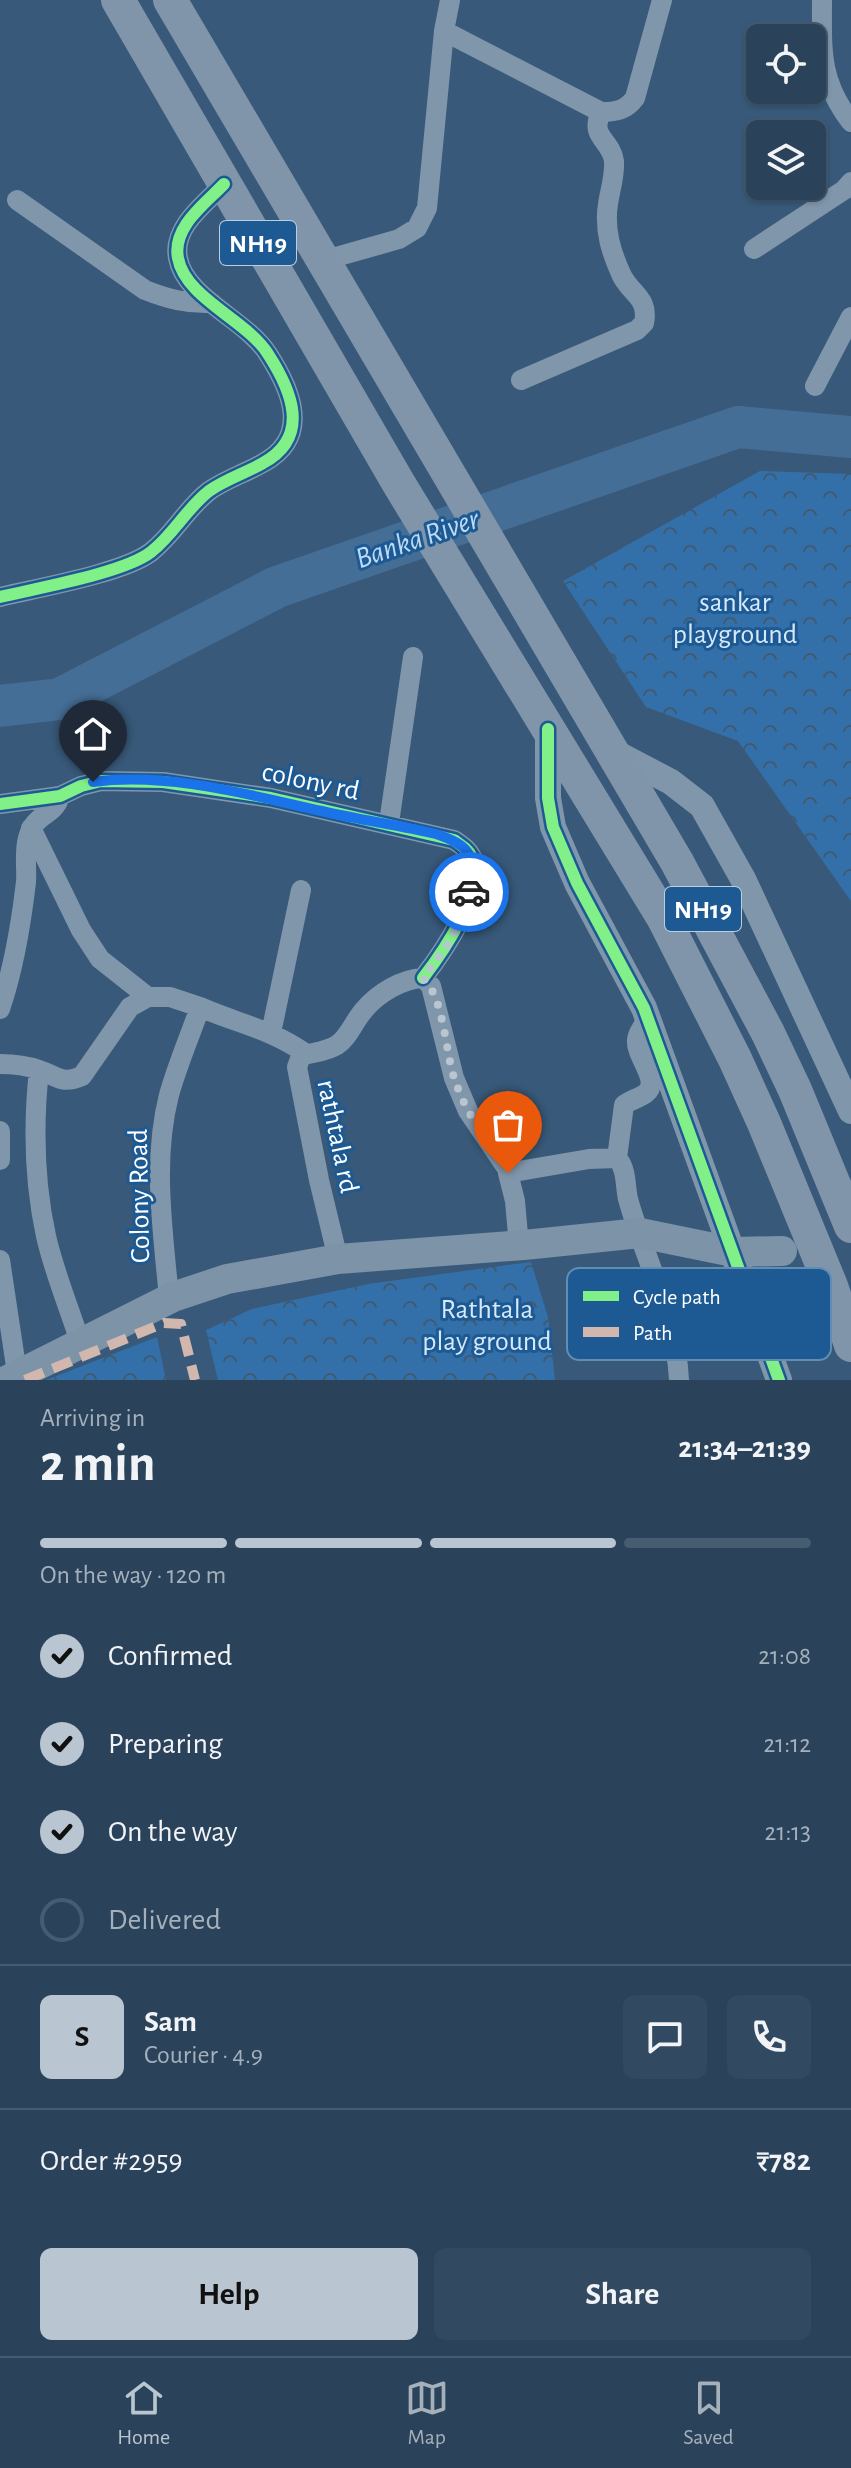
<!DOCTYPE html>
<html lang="en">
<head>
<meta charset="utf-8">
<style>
	:root { --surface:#2a435b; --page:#324a61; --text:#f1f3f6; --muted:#a5b0bb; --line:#465c71; --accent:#b9c5d0 }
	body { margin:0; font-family:"Alegreya Sans",sans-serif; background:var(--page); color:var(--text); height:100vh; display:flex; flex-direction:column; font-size:30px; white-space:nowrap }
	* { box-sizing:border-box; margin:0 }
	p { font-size:26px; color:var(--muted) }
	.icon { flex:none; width:44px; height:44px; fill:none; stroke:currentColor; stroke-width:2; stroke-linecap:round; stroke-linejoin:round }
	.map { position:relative; height:1380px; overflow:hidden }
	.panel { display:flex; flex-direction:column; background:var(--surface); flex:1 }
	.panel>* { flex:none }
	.buttons { position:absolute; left:746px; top:24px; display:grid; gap:16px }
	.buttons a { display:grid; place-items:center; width:80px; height:80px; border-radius:12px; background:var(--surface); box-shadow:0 2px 6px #0004,0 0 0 2px var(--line); font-size:40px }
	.pin { position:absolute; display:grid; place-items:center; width:68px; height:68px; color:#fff; margin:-82px -34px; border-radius:50% 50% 50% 0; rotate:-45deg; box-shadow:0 0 8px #0007 }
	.pin .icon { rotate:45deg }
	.courier { position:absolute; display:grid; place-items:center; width:80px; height:80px; margin:-40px; border:6px solid #1a73e8; border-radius:50%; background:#fff; color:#222; box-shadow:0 2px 10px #0007 }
	.overview em { font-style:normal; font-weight:700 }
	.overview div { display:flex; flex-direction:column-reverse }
	.overview { display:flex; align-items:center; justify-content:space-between; height:136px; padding:0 40px }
	h1 { font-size:52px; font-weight:700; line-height:60px }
	.bar { display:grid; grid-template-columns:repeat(4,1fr); gap:12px 8px; align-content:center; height:96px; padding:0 40px }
	.bar i { height:10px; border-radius:6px; background:var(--line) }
	.bar .selected { background:var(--accent) }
	.bar p { grid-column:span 4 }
	.line { display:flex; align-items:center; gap:20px; padding:0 40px; border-top:2px solid var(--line) }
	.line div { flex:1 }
	.round { display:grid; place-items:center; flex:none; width:84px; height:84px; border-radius:12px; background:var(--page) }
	ol { padding:0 40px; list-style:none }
	li { display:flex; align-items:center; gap:24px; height:88px }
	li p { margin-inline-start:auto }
	li .icon { padding:8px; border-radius:50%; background:var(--accent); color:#111; stroke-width:4 }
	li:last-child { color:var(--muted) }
	li i { width:44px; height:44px; border:4px solid var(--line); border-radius:50% }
	.action { display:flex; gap:16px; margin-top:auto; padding:16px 40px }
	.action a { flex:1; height:92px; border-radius:12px; background:var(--accent); color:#111; font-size:32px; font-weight:700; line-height:92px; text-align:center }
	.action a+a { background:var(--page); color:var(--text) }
	.tabs { display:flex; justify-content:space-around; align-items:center; height:112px; border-top:2px solid var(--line); background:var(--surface); font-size:22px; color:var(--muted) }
	.tabs a { display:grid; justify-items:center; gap:4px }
	.tabs .selected { color:var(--accent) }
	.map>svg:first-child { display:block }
</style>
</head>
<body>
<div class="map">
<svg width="851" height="1380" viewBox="0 0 851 1380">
	<defs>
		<pattern id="forest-crowns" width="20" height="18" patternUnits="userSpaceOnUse" patternTransform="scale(2)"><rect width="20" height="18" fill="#3370a9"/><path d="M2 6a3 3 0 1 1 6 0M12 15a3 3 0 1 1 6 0" fill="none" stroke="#425a71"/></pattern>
	</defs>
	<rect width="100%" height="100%" fill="#385979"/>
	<path fill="url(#forest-crowns)" d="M760,471l91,3v427l-113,-160 -92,-34 -83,-126z
		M531,1262l17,55 7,63h-337l-12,-50 46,-21 116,-25z
		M157,1337l9,43h-120z"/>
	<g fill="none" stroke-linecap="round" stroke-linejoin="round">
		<path stroke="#456e96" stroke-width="42" d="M0,706l60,-7 217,-112 461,-160 113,10"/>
		<path stroke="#8096ab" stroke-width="20" d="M822,0c0,51 -3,80 29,122
			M444,31l157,81c16,0 25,-2 34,-14l27,-98
			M17,200l128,90c23,9 42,14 67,13
			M754,249l90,-59 7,-8
			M325,260l74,-21 18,-11 10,-20 17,-177 6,-31
			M521,380l116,-50 7,-7c5,-25 -12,-28 -22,-47 -11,-24 -18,-46 -14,-72 2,-14 7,-28 6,-43 -3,-22 -25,-23 -13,-49
			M815,386l36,-69
			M0,597c37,-9 124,-24 151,-45 23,-18 35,-43 58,-61 17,-12 37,-18 54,-28 48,-26 29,-72 5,-109 -21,-34 -83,-56 -90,-96 -6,-31 27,-54 46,-74
			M0,804l60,-8 21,-10 20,-5 62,1 108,16 183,42c7,5 14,9 18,17 13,35 -29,95 -49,121
			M389,823l24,-166
			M31,828l50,102 19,29 48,38
			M200,1007c36,16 74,23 106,47
			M0,1009c14,-41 21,-84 26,-127 1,-15 -2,-30 2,-44 7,-26 26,-21 32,-42
			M271,1033l30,-143
			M0,1064c12,0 28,2 39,6 19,6 22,15 43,6l48,-69 18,-10h22l30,10c-10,29 -23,59 -31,88 -17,66 -6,136 0,203
			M39,1070c-6,56 -5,111 7,166 8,36 23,71 34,106
			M0,1131v29
			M617,1158l7,-53c6,-5 16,-7 22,-12 15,-12 -11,-37 -9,-53 0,-8 8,-14 10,-23
			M519,1246l-4,-45 -7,-28 81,-14 28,-1c10,11 8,28 11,41 17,61 48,117 51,181
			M338,1259l-19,-79 -22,-113 4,-11c12,-4 25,-4 36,-11 12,-8 17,-24 27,-35 14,-17 38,-31 59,-32l8,8 23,92 14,33 42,62
			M0,1260l17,113"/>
		<path stroke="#8096ab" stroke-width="26" d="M548,729v69l5,29 24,56 67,125 135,372
			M614,752l57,30 31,24 41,73 108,232"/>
		<path stroke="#7c93a8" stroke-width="30" d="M8,1380l165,-83 54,-18 111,-20 186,-14 116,-12 93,19 49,-1"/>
		<path stroke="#8095aa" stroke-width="34" d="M118,0l281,484 265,435 71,140 29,64 67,163 20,59
			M170,0l507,862 91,171 27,57 56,136"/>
		<path stroke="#d1b7ad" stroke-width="10" stroke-dasharray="20 10" stroke-linecap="butt" d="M25,1380l139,-57 17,1 14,56"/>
		<defs>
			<path id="cycleway" d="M0,597c37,-9 124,-24 151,-45 23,-18 35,-43 58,-61 17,-12 37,-18 54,-28 48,-26 29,-72 5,-109 -21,-34 -83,-56 -90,-96 -6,-31 27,-54 46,-74
				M548,729v69l5,29 24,56 67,125 135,372
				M0,804l60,-8 21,-10 20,-5 62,1 108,16 183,42c7,5 14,9 18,17 13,35 -29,95 -49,121"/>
		</defs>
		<use href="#cycleway" stroke="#1d5a94" stroke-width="17"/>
		<use href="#cycleway" stroke="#82f089" stroke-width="12"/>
	</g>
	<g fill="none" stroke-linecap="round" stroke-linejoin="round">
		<path stroke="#b9c5d0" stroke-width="8" stroke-dasharray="0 14.4" d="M469,892l-17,47 -29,39c21,20 22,71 31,100 4,11 9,24 15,34 11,20 34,42 39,61"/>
		<path stroke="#1a73e8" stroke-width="10" d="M93,782c76,-10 156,13 229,29 38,9 76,14 114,23 36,12 40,22 33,58"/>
	</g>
	<g text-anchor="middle" stroke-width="6" stroke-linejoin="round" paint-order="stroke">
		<g fill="#1d5a94" stroke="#bbcedf" stroke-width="2">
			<rect x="220" y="221" width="76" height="44" rx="6"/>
			<rect x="665" y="887" width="76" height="44" rx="6"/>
		</g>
		<g font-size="26" font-weight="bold" fill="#fff">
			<text x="258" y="252">NH19</text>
			<text x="703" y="918">NH19</text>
		</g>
		<g font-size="28" fill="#d6e9fa" stroke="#1d5a94">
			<text x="735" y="611">sankar<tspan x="735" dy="32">playground</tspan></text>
			<text x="487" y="1318">Rathtala<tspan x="487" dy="32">play ground</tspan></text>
		</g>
		<g font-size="28" fill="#fff" stroke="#1d5a94">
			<text transform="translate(311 780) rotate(12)" y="10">colony rd</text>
			<text transform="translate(339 1136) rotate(78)" y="10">rathtala rd</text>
			<text transform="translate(138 1196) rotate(-91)" y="10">Colony Road</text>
		</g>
		<g font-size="30" font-style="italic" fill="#bcdaf5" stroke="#1d5a94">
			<text transform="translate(417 538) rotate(-19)" y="10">Banka River</text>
		</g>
	</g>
	<rect x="567" y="1268" width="264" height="92" rx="12" fill="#1d5a94" stroke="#618cb4" stroke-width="2"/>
	<rect x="583" y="1291" width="36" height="10" fill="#82f089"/>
	<rect x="583" y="1327" width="36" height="10" fill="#d1b7ad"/>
	<g font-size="22" fill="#fff">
		<text x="633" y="1304">Cycle path</text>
		<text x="633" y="1340">Path</text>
	</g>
</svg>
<div class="buttons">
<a><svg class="icon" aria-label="locate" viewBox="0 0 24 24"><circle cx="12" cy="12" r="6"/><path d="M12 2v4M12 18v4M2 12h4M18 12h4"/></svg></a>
<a><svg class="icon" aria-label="layers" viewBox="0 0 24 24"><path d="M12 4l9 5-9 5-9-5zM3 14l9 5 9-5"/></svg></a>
</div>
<div class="pin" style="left:508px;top:1173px;background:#ea580c"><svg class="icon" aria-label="bag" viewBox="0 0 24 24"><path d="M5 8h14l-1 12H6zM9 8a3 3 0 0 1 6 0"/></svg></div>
<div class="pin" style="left:93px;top:782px;background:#1f2937"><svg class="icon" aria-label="home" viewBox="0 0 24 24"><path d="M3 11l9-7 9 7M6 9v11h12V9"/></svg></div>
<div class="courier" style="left:469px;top:892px"><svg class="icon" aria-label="car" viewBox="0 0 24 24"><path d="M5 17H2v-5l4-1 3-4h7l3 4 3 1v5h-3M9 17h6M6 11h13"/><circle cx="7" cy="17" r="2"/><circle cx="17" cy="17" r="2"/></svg></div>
</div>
<section class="panel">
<div class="overview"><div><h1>2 min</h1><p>Arriving in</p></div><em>21:34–21:39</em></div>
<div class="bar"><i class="selected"></i><i class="selected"></i><i class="selected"></i><i></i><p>On the way · 120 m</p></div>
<ol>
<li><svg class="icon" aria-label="check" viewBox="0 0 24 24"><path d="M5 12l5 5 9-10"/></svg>Confirmed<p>21:08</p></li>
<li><svg class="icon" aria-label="check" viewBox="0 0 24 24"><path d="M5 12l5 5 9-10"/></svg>Preparing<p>21:12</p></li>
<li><svg class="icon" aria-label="check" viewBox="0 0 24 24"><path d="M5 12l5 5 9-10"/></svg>On the way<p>21:13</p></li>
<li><i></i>Delivered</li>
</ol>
<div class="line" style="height:144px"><b class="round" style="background:var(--accent);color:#111">S</b><div><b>Sam</b><p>Courier · 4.9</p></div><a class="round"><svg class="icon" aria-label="chat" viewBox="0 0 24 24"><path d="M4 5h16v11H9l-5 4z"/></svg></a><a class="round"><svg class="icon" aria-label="phone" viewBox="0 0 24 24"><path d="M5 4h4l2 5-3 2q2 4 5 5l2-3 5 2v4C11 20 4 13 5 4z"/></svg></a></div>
<div class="line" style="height:104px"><div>Order #2959</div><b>₹782</b></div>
<div class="action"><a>Help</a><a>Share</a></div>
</section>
<nav class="tabs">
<a class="selected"><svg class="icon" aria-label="home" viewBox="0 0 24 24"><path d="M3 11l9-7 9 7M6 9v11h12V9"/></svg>Home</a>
<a><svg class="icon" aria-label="map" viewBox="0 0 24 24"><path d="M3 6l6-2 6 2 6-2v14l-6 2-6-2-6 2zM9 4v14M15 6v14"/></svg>Map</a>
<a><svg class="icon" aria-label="saved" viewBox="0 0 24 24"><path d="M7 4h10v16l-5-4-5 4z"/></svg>Saved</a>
</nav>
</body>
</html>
